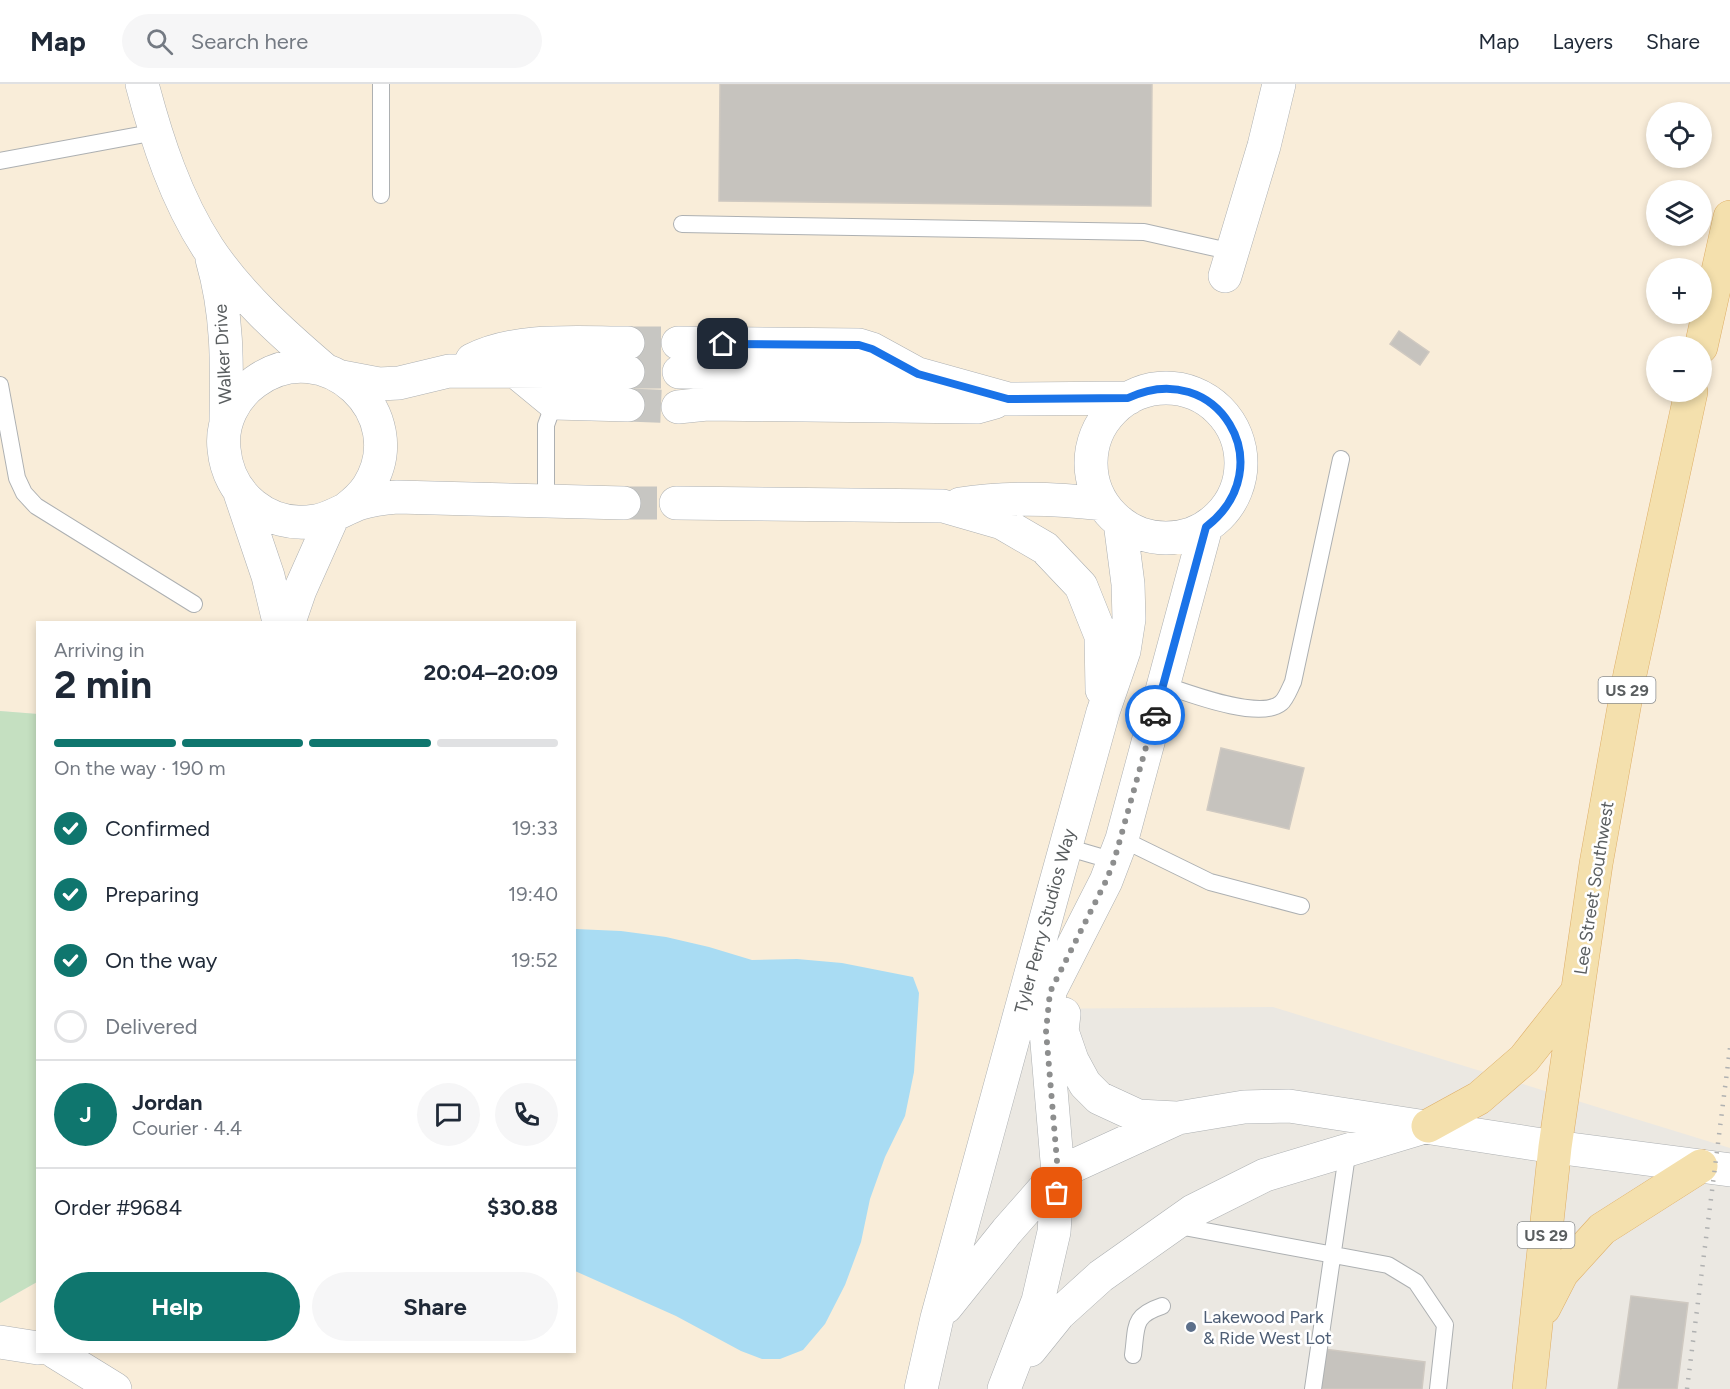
<!DOCTYPE html>
<html lang="en">
<head>
<meta charset="utf-8">
<style>
	:root { --surface:#fff; --page:#f6f6f7; --text:#1f2937; --muted:#747a83; --line:#e0e1e3; --accent:#0f766e }
	body { margin:0; font-family:Figtree,sans-serif; background:var(--page); color:var(--text); height:100vh; display:flex; flex-direction:column; font-size:22px; white-space:nowrap }
	* { box-sizing:border-box; margin:0 }
	p { font-size:20px; color:var(--muted) }
	.icon { flex:none; width:33px; height:33px; fill:none; stroke:currentColor; stroke-width:2; stroke-linecap:round; stroke-linejoin:round }
	.map { position:relative; flex:1; overflow:hidden }
	.side { position:absolute; left:36px; top:537px; width:540px; height:732px; display:flex; flex-direction:column; background:var(--surface); border-radius:0px; box-shadow:0 3px 9px #0003 }
	.side>* { flex:none }
	.buttons { position:absolute; left:1646px; top:18px; display:grid; gap:12px }
	.buttons a { display:grid; place-items:center; width:66px; height:66px; border-radius:50%; background:var(--surface); box-shadow:0 3px 9px #0003; font-size:30px }
	.pin { position:absolute; display:grid; place-items:center; width:51px; height:51px; color:#fff; margin:-26px; border-radius:12px; box-shadow:0 3px 9px #0006 }
	.courier { position:absolute; display:grid; place-items:center; width:60px; height:60px; margin:-30px; border:4px solid #1a73e8; border-radius:50%; background:#fff; color:#222; box-shadow:0 2px 8px #0007 }
	.overview em { font-style:normal; font-weight:700 }
	.overview div { display:flex; flex-direction:column-reverse }
	.overview { display:flex; align-items:center; justify-content:space-between; height:102px; padding:0 18px }
	h1 { font-size:39px; font-weight:700; line-height:45px }
	.bar { display:grid; grid-template-columns:repeat(4,1fr); gap:9px 6px; align-content:center; height:72px; padding:0 18px }
	.bar i { height:8px; border-radius:4px; background:var(--line) }
	.bar .selected { background:var(--accent) }
	.bar p { grid-column:span 4 }
	.line { display:flex; align-items:center; gap:15px; padding:0 18px; border-top:2px solid var(--line) }
	.line div { flex:1 }
	.round { display:grid; place-items:center; flex:none; width:63px; height:63px; border-radius:32px; background:var(--page) }
	ol { padding:0 18px; list-style:none }
	li { display:flex; align-items:center; gap:18px; height:66px }
	li p { margin-inline-start:auto }
	li .icon { padding:6px; border-radius:50%; background:var(--accent); color:#fff; stroke-width:4 }
	li:last-child { color:var(--muted) }
	li i { width:33px; height:33px; border:3px solid var(--line); border-radius:50% }
	.primary-button { display:flex; gap:12px; margin-top:auto; padding:12px 18px }
	.primary-button a { flex:1; height:69px; border-radius:36px; background:var(--accent); color:#fff; font-size:24px; font-weight:700; line-height:69px; text-align:center }
	.primary-button a+a { background:var(--page); color:var(--text) }
	header { display:flex; align-items:center; gap:36px; box-sizing:border-box; height:84px; padding:0 30px; background:var(--surface); border-bottom:2px solid var(--line) }
	header strong { font-size:28px }
	nav { display:flex; gap:33px; margin-inline-start:auto; font-size:21px }
	.search { width:420px; height:54px; background:var(--page); display:flex; align-items:center; gap:15px; box-sizing:border-box; padding:0 21px; border-radius:33px; color:var(--muted); font-size:22px }
	.map>svg:first-child { display:block }
</style>
</head>
<body>
<header>
<strong>Map</strong>
<div class="search"><svg class="icon" aria-label="search" viewBox="0 0 24 24"><circle cx="10" cy="10" r="6"/><path d="M15 15l6 6"/></svg>Search here</div>
<nav><a>Map</a><a>Layers</a><a>Share</a></nav>
</header>
<div class="map">
<svg width="1730" height="1305" viewBox="0 0 1730 1305">
	<rect width="100%" height="100%" fill="#ebe8e2"/>
	<path fill="#f9edd9" fill-rule="evenodd" d="M0,0h1730v1064l-457,-141 -270,2 -73,380h-930v-86l37,-21 1,70h536v-730h-536l-1,92 -37,-3zM1656,28h45v46h-45zM1656,106h45v46h-45zM1656,184h45v46h-45zM1656,262h45v46h-45z"/>
	<path fill="#c5e0c1" d="M0,627l38,3 -1,568 -37,21z"/>
	<path fill="#a9dcf3" d="M575,845l46,2 45,6 43,10 43,13 45,-1 45,4 71,14 6,16 -5,79 -9,44 -20,41 -15,42 -9,43 -16,43 -20,39 -22,26 -23,9h-18l-21,-8 -65,-35 -101,-45z"/>
	<path fill="#c6c3be" stroke="#cfc9c1" stroke-width="1.5" d="M720,0h432l-1,122 -432,-5z
		M1399,247l30,21 -9,13 -30,-21z
		M1221,664l83,20 -15,61 -82,-19z
		M1631,1212l57,7 -11,86h-59z
		M1324,1265l101,13 -3,27h-102z"/>
	<g fill="none" stroke-linecap="round" stroke-linejoin="round">
		<path stroke="#c7c6c2" stroke-width="33" stroke-dasharray="33 16" stroke-linecap="butt" d="M628,259h50
			M628,288h51
			M628,321l50,2
			M624,419h52"/>
		<defs>
			<path id="service" d="M0,77l156,-29
				M381,111v-111
				M682,140l462,8 89,20
				M0,301l17,93 7,15 12,13 158,98
				M546,417v-76l8,-22
				M1164,601c24,8 96,36 117,18 5,-4 9,-15 12,-21l48,-223
				M1122,755l88,43 91,24
				M1066,763l48,14
				M1173,1141l215,40 28,17 29,43 -7,64
				M1133,1271c4,-29 -1,-39 29,-49
				M1313,1305l35,-241"/>
			<path id="minor" d="M142,0c15,57 34,115 66,164 31,47 75,86 117,122
				M212,175c16,55 15,105 14,162
				M1225,192l39,-130 15,-62
				M678,259l181,2 13,4 42,23
				M472,276c45,-23 106,-17 156,-17
				M515,287l39,32 74,2
				M679,288l239,2 90,25 121,-1
				M342,293l37,7 20,-1 50,-12 179,1
				M1091 379a75 75 0 1 1 150 0a75 75 0 1 1-150 0Z
				M678,323l29,-3 270,3 18,-5
				M240,409l28,83 11,46
				M676,419l267,3 59,17 43,25 36,38 20,50 1,54
				M960,420c47,-7 95,-6 143,0
				M346,425c8,-6 16,-13 22,-22 46,-73 -44,-156 -113,-105 -21,15 -34,41 -31,67 4,46 44,80 91,72 16,-2 30,-13 46,-18 12,-4 24,-5 36,-6l227,6
				M289,538l11,-32 33,-74
				M1064,930l-2,17 10,29 13,24 14,14 39,18 38,2
				M946,1223l61,-76 51,-58 120,-55 66,-11 45,-1 266,41
				M0,1258l38,6
				M1030,1266l29,-36 42,-38 92,-65 72,-36 153,-46
				M55,1268l60,37
				M921,1305l16,-71 114,-418 52,-188 21,-61 5,-32 -1,-35 -8,-62
				M1004,1305l34,-88 16,-69 4,-59 -12,-142 4,-40 56,-110 16,-42 84,-312"/>
			<path id="tertiary" d="M1555,1063l175,23"/>
			<path id="primary" d="M1701,263l29,-130
				M1428,1042l51,-28 45,-39 53,-67
				M1544,1224l18,-35 40,-44 99,-63
				M1529,1305l26,-242 41,-283 34,-190 61,-282"/>
		</defs>
		<use href="#service" stroke="#adb0b2" stroke-width="18"/>
		<use href="#minor" stroke="#adb0b2" stroke-width="34"/>
		<use href="#tertiary" stroke="#adb0b2" stroke-width="34"/>
		<use href="#primary" stroke="#deae67" stroke-width="34"/>
		<use href="#service" stroke="#fff" stroke-width="16"/>
		<use href="#minor" stroke="#fff" stroke-width="33"/>
		<use href="#tertiary" stroke="#fff" stroke-width="33"/>
		<use href="#primary" stroke="#f4e0ad" stroke-width="33"/>
		<path stroke="#b0b1b1" stroke-width="4.5" stroke-dasharray="1.5 8" stroke-linecap="butt" d="M1687,1305l43,-341"/>
	</g>
	<g fill="none" stroke-linecap="round" stroke-linejoin="round">
		<path stroke="#8d8e8e" stroke-width="6" stroke-dasharray="0 10.8" d="M1057,1109l1,-20 -12,-142 4,-39 56,-111 8,-20 41,-146"/>
		<path stroke="#1a73e8" stroke-width="8" d="M723,260l136,1 13,4 46,25 90,25 120,-1c89,-42 156,69 78,129l-51,188"/>
	</g>
	<circle fill="#5c6f8a" stroke="#fff" stroke-width="2" cx="1191" cy="1243" r="6"/>
	<g text-anchor="middle" stroke-width="5" stroke-linejoin="round" paint-order="stroke">
		<g fill="#fff" stroke="#8c8e90" stroke-width="1.5">
			<rect x="1598.5" y="593" width="57" height="26" rx="4.5"/>
			<rect x="1517.5" y="1138" width="57" height="26" rx="4.5"/>
		</g>
		<g font-size="16" font-weight="bold" fill="#5a5e60">
			<text x="1627" y="612">US 29</text>
			<text x="1546" y="1157">US 29</text>
		</g>
		<g font-size="18" fill="#5a5e60" stroke="#fff">
			<text transform="translate(223 270) rotate(-93)" y="6">Walker Drive</text>
			<text transform="translate(1594 804) rotate(-81)" y="6">Lee Street Southwest</text>
			<text transform="translate(1045 837) rotate(-75)" y="6">Tyler Perry Studios Way</text>
		</g>
		<g font-size="18" fill="#4e5e75" stroke="#fff" text-anchor="start">
			<text x="1203" y="1239">Lakewood Park<tspan x="1203" dy="21">&amp; Ride West Lot</tspan></text>
		</g>
	</g>
</svg>
<div class="buttons">
<a><svg class="icon" aria-label="locate" viewBox="0 0 24 24"><circle cx="12" cy="12" r="6"/><path d="M12 2v4M12 18v4M2 12h4M18 12h4"/></svg></a>
<a><svg class="icon" aria-label="layers" viewBox="0 0 24 24"><path d="M12 4l9 5-9 5-9-5zM3 14l9 5 9-5"/></svg></a>
<a>+</a>
<a>−</a>
</div>
<div class="pin" style="left:1057px;top:1109px;background:#ea580c"><svg class="icon" aria-label="bag" viewBox="0 0 24 24"><path d="M5 8h14l-1 12H6zM9 8a3 3 0 0 1 6 0"/></svg></div>
<div class="pin" style="left:723px;top:260px;background:#1f2937"><svg class="icon" aria-label="home" viewBox="0 0 24 24"><path d="M3 11l9-7 9 7M6 9v11h12V9"/></svg></div>
<div class="courier" style="left:1155px;top:631px"><svg class="icon" aria-label="car" viewBox="0 0 24 24"><path d="M5 17H2v-5l4-1 3-4h7l3 4 3 1v5h-3M9 17h6M6 11h13"/><circle cx="7" cy="17" r="2"/><circle cx="17" cy="17" r="2"/></svg></div>
<section class="side">
<div class="overview"><div><h1>2 min</h1><p>Arriving in</p></div><em>20:04–20:09</em></div>
<div class="bar"><i class="selected"></i><i class="selected"></i><i class="selected"></i><i></i><p>On the way · 190 m</p></div>
<ol>
<li><svg class="icon" aria-label="check" viewBox="0 0 24 24"><path d="M5 12l5 5 9-10"/></svg>Confirmed<p>19:33</p></li>
<li><svg class="icon" aria-label="check" viewBox="0 0 24 24"><path d="M5 12l5 5 9-10"/></svg>Preparing<p>19:40</p></li>
<li><svg class="icon" aria-label="check" viewBox="0 0 24 24"><path d="M5 12l5 5 9-10"/></svg>On the way<p>19:52</p></li>
<li><i></i>Delivered</li>
</ol>
<div class="line" style="height:108px"><b class="round" style="background:var(--accent);color:#fff">J</b><div><b>Jordan</b><p>Courier · 4.4</p></div><a class="round"><svg class="icon" aria-label="chat" viewBox="0 0 24 24"><path d="M4 5h16v11H9l-5 4z"/></svg></a><a class="round"><svg class="icon" aria-label="phone" viewBox="0 0 24 24"><path d="M5 4h4l2 5-3 2q2 4 5 5l2-3 5 2v4C11 20 4 13 5 4z"/></svg></a></div>
<div class="line" style="height:78px"><div>Order #9684</div><b>$30.88</b></div>
<div class="primary-button"><a>Help</a><a>Share</a></div>
</section>
</div>
</body>
</html>
